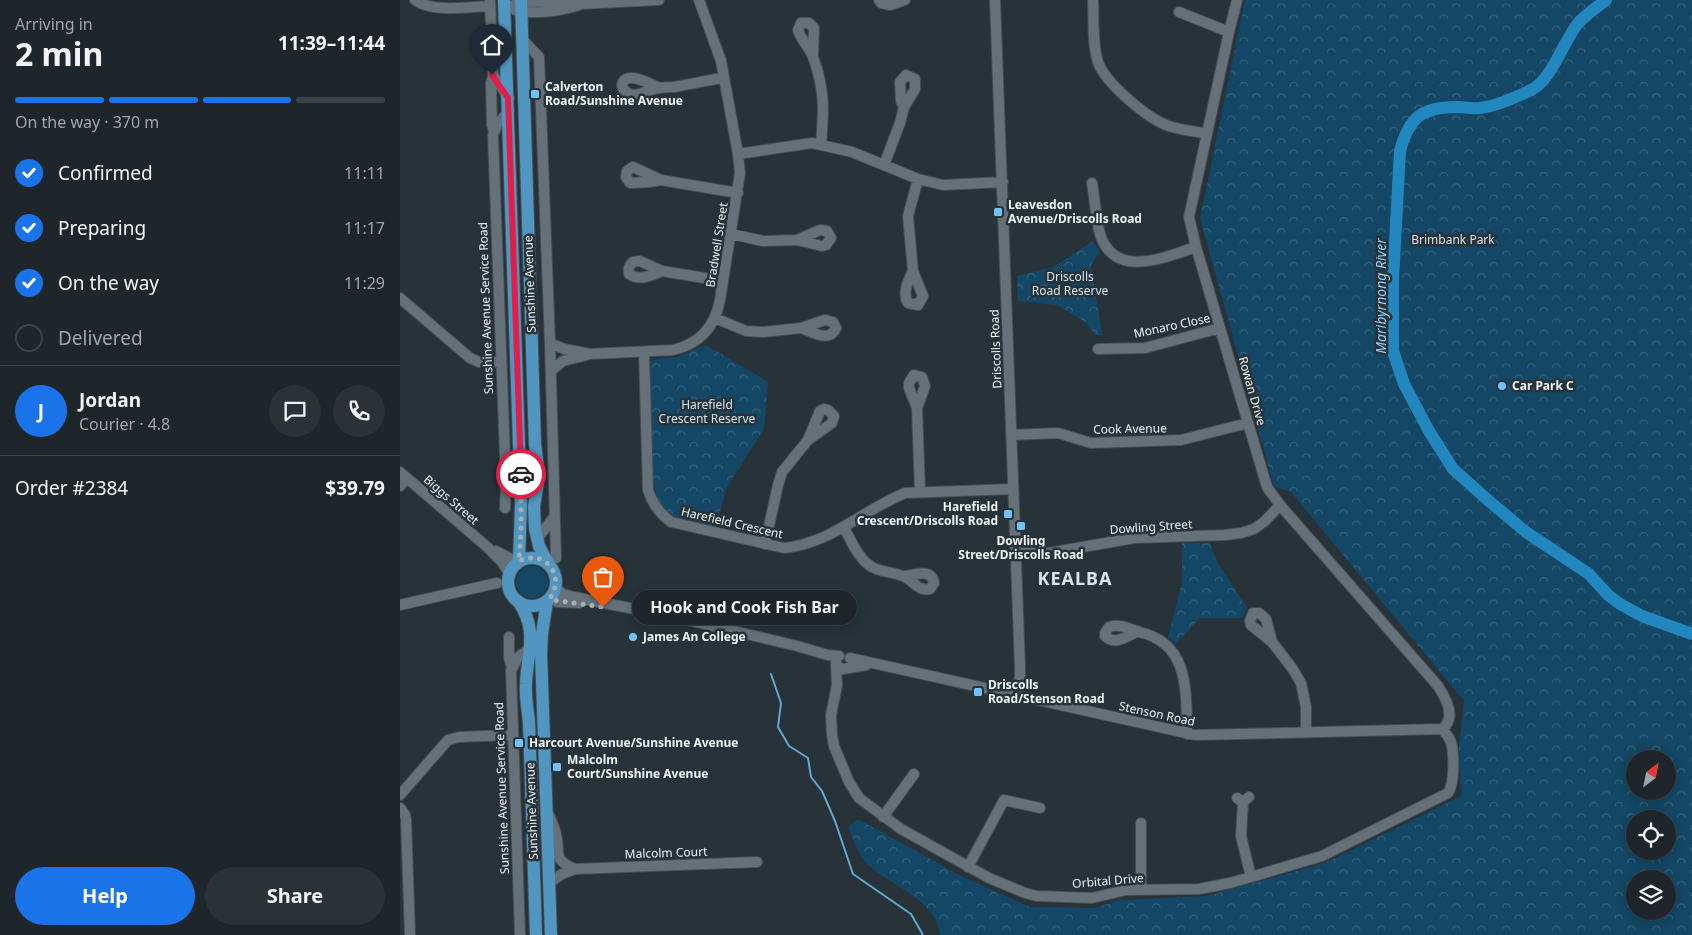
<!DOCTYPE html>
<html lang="en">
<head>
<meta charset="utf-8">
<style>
	:root { --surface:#1e262b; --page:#2b3237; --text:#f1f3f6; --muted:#a1a5a9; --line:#3c4347; --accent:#1a73e8 }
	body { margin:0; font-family:"Noto Sans",sans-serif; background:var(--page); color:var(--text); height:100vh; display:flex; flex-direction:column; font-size:19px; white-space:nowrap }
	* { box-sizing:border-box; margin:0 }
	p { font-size:16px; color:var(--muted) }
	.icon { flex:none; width:28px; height:28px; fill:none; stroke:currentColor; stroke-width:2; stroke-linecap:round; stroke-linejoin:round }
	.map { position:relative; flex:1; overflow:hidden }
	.drawer { display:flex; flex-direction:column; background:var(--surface); width:400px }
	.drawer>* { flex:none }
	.needle { width:32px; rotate:32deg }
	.buttons { position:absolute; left:1226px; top:750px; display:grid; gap:10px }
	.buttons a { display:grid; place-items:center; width:50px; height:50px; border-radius:50%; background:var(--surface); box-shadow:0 2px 12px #0003,0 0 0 1px var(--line); font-size:25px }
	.pin { position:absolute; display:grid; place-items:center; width:42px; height:42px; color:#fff; margin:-51px -21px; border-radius:50% 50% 50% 0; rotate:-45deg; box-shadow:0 0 5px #0007 }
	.pin .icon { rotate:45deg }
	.courier { position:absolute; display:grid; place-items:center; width:50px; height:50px; margin:-25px; border:4px solid #e11d48; border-radius:50%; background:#fff; color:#222; box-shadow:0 1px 6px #0007 }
	.bubble { position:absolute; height:35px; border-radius:18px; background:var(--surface); box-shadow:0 2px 12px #0003,0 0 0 1px var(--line); font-size:16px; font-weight:700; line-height:35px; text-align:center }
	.summary em { font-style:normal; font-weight:700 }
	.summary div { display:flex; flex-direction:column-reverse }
	.summary { display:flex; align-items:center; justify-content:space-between; height:85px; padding:0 15px }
	h1 { font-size:32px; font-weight:700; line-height:38px }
	.bar { display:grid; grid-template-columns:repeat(4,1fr); gap:8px 5px; align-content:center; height:60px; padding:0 15px }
	.bar i { height:6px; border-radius:4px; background:var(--line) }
	.bar .selected { background:var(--accent) }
	.bar p { grid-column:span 4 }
	.line { display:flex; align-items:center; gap:12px; padding:0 15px; border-top:1px solid var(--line) }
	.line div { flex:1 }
	.round { display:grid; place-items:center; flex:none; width:52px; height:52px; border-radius:26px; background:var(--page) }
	ol { padding:0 15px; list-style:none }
	li { display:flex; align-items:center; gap:15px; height:55px }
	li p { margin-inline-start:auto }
	li .icon { padding:5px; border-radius:50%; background:var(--accent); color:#fff; stroke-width:4 }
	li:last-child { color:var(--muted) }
	li i { width:28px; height:28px; border:2px solid var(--line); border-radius:50% }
	.button { display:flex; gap:10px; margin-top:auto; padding:10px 15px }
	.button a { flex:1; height:58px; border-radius:30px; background:var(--accent); color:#fff; font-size:20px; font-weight:700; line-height:58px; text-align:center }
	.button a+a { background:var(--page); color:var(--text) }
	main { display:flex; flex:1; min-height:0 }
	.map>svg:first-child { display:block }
</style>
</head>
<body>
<main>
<section class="drawer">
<div class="summary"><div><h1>2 min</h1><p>Arriving in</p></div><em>11:39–11:44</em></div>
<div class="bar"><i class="selected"></i><i class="selected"></i><i class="selected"></i><i></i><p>On the way · 370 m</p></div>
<ol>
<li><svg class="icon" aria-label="check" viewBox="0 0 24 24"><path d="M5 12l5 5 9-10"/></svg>Confirmed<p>11:11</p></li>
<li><svg class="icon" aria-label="check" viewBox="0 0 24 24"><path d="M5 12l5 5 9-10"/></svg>Preparing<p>11:17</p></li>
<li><svg class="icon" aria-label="check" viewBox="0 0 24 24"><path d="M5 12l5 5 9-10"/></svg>On the way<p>11:29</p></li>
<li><i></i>Delivered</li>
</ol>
<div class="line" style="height:90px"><b class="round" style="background:var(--accent);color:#fff">J</b><div><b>Jordan</b><p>Courier · 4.8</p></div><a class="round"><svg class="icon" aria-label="chat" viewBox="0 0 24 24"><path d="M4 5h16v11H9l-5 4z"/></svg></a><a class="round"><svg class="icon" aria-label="phone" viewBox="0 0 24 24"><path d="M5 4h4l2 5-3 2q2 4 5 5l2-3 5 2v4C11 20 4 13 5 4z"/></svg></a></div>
<div class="line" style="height:65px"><div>Order #2384</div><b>$39.79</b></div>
<div class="button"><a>Help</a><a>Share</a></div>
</section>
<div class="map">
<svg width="1292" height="935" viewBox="0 0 1292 935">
	<defs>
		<pattern id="park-crowns" width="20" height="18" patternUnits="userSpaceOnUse" patternTransform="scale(1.25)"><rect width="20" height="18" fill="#134765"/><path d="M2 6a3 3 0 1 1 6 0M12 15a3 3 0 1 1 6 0" fill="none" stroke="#36627c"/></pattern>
	</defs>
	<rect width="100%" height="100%" fill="#283239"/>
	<path fill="#134765" d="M116 582a16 16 0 1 1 32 0a16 16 0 1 1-32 0Z"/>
	<path fill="url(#park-crowns)" fill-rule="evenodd" d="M845,0h447v935h-752c-4,-36 -49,-49 -73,-71 -7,-6 -15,-28 -19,-37l10,-8 103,57 69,31 64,1 26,-8 87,-4 118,-33 136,-67 -2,-50 5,-45 -173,-209 -17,-6 -74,-268zM1235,759h33v32h-33zM1235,819h33v32h-33zM1235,879h33v32h-33z
		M693,241l7,11 -9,13 11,70h-7l-10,-13 -28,-17 -39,-4 -1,-25 38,-10z
		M306,345l62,37 -4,47 -38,60 -10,40 -40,-11 -11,-7 -7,-9 -5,-24 -3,-115c8,-7 20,-4 30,-7 9,-3 17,-8 26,-11z
		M782,543h28l7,19 30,46 -5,10h-42l-24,26 -8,-7 14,-55z"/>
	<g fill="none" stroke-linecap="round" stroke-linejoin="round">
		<path stroke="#60a8d0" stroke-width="2" d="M371,674l10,29 -3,24 11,19 19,12 3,19 11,14 13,30 18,53 58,40 12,21"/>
		<path stroke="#2387bf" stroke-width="12" d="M1206,0c-9,7 -19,14 -27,22 -16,19 -27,58 -48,68 -16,8 -34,16 -51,18 -8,1 -15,-1 -23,-1 -35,0 -48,10 -57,44l-7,128v72l11,33 25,47 24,38 36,32 37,31 63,42 19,21 12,9 22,12 50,18"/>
		<defs>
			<path id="minor" d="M15,0c17,13 55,7 75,6
				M90,0l3,75 16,23
				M479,0l2,3 9,2 15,-5
				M595,0l25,667v10l-4,19
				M693,0c1,20 -1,43 5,62 7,21 50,57 71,64 12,4 25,5 38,8
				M837,0l-8,32 -40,185 7,30 71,240 13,18 158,181c8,12 19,32 4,43
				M105,7l22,-5 37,-1 16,3 79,-4
				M115,10c18,5 46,1 64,-5
				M779,12l50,20
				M122,39l17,18 11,286 6,215
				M413,55l1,-27 -5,-5h-8l-3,7c3,10 11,17 15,27 12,33 11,53 8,87
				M93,77l-2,6 1,42 2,7
				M259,88c-8,-4 -30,-16 -36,-6 -3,6 4,12 10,13 8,0 17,-6 26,-7 5,-1 10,-1 15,-1 17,-3 34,-7 50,-9
				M338,154l74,-11 40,9 66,27 25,6 60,-3
				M484,165l16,-42 4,-16 11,-18v-10l-9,-4 -6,7 1,19 3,6
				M261,180l-12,2 -19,1 -4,-6 1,-6 6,-4 28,13 77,13
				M692,183c3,16 4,40 9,54 16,42 65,20 95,10
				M331,234l32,7 34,-1 25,6 4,-1 5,-7 -4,-7 -7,-1 -23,10
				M262,271c-11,5 -23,10 -33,3 -1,-6 0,-8 4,-12l7,-1 22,10 61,10
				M513,271c-5,10 -11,22 -5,32l10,2 5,-9 -10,-25 -5,-55 10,-37
				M0,298l70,60 9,4h21
				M315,318l31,13 17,1 38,-4 24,-8 8,2 3,6c-6,15 -24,4 -35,0
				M150,343l14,6 26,5 83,-4c26,-6 42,-23 47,-50l20,-127 -2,-19 -17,-93 -22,-61
				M698,349l47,-1 75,-20
				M244,352l4,138c5,14 11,23 23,32l113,26c46,-4 79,-38 121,-55l108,-4
				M151,371l12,-10 24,-6
				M517,408l8,-22 -3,-9 -8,-2 -5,8v5l8,20 3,84
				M612,435l46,-2 33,10 90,-3 67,-17
				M0,472l86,74 16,16 7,11
				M0,486l7,-8
				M105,508l1,-25 -13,-348 4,-10 12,-14
				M444,527c7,14 16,36 32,42 9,3 19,4 27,7 10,4 15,16 27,13l4,-6c-2,-15 -19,-8 -30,-7
				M137,539l17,-22
				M365,544l13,-59 4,-13 26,-32 12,-29 4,-2 4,1 6,6 -2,7 -24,17
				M96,551l21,11
				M615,553h34l85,-15 91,-3 16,-2 13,-4 11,-8 15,-16
				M155,588l8,6 11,3 96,19 127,30 31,9 11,1
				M150,598l7,4 22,1
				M0,605l97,-22
				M738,631c-10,5 -23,15 -33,5v-3l4,-6c9,-4 21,2 30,5 51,11 47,60 48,102
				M109,637v21l3,9
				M872,642l-6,-23 -7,-6h-6l-3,8 1,4 21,17 20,26 9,15 5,24v25
				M450,658l345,77 247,-6
				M436,662l2,5 5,2 23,-4
				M436,665l1,20 -6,30 1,20 2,11 15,36 10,16 42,31 88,49 36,15 12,3 55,2 34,-8 73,-1 31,-6 92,-27 126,-63c7,-10 6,-40 3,-51 -2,-5 -5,-9 -9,-13
				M0,795l48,-55 11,-3 54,-2
				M837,798l6,4 6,-5
				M843,802l-2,34 10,41
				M0,808l5,7 1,4 4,116
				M149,815c2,6 6,13 7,19 5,19 -5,25 19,35
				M483,817l31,-43
				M741,823v67
				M568,867l36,-67 36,8
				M149,883l13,-9 13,-5 182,-7
				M120,935l-9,-264 7,-14 13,-9"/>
			<path id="major" d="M104,0l17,504 -2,57
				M121,0l14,444 4,32 -5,30 1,23 4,17 10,19
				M108 582a24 24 0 1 1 48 0a24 24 0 1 1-48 0Z
				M118,601c21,30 9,51 8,83 -1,13 2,26 3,39l7,212
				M147,601l-5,33 -1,20 10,281"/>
		</defs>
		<use href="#minor" stroke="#464e54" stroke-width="12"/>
		<use href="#major" stroke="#464e54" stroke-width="14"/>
		<use href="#minor" stroke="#657078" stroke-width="10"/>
		<use href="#major" stroke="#5196c0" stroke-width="12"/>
	</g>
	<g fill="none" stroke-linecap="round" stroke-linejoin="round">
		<path stroke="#a8b0b5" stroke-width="5" stroke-dasharray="0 9" d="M121,474v58l-2,29c26,-12 47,14 31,37l3,2 50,7"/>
		<path stroke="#e11d48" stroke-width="6" d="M92,75l16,23 13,376"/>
	</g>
	<g fill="#72c1f5" stroke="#283239" stroke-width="2">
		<rect x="130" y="89" width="10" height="10" rx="2.5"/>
		<rect x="593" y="207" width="10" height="10" rx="2.5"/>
		<circle cx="1102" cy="386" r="5"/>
		<rect x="603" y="509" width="10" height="10" rx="2.5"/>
		<rect x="616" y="521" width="10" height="10" rx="2.5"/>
		<circle cx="233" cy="637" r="5"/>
		<rect x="573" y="687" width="10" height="10" rx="2.5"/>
		<rect x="114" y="738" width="10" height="10" rx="2.5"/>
		<rect x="152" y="762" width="10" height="10" rx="2.5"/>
	</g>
	<g text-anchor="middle" stroke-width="5" stroke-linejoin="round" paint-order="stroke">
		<g font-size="12" font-weight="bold" fill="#edf4f8" stroke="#283239" text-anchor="start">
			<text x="145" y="91">Calverton<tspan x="145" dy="14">Road/Sunshine Avenue</tspan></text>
			<text x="608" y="209">Leavesdon<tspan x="608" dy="14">Avenue/Driscolls Road</tspan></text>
			<text x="1112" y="390">Car Park C</text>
			<text x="598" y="511" text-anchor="end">Harefield<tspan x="598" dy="14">Crescent/Driscolls Road</tspan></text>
			<text x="621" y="545" text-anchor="middle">Dowling<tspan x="621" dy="14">Street/Driscolls Road</tspan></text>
			<text x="243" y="641">James An College</text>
			<text x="588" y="689">Driscolls<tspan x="588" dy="14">Road/Stenson Road</tspan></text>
			<text x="129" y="747">Harcourt Avenue/Sunshine Avenue</text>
			<text x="167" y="764">Malcolm<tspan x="167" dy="14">Court/Sunshine Avenue</tspan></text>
		</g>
		<g font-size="12" fill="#d0e5f4" stroke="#283239">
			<text x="1053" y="244">Brimbank Park</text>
			<text x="670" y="281">Driscolls<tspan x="670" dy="14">Road Reserve</tspan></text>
			<text x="307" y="409">Harefield<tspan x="307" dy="14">Crescent Reserve</tspan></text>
		</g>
		<g font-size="12" fill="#edf4f8" stroke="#283239">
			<text transform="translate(317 245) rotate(-81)" y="4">Bradwell Street</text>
			<text transform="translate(130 284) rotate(-92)" y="4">Sunshine Avenue</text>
			<text transform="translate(86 308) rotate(-92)" y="4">Sunshine Avenue Service Road</text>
			<text transform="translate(772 326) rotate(-12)" y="4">Monaro Close</text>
			<text transform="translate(596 349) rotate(-92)" y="4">Driscolls Road</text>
			<text transform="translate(852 391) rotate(74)" y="4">Rowan Drive</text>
			<text transform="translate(730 429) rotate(-1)" y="4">Cook Avenue</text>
			<text transform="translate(51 500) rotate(41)" y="4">Biggs Street</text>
			<text transform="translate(332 523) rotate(13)" y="4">Harefield Crescent</text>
			<text transform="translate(751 527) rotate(-4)" y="4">Dowling Street</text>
			<text transform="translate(757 714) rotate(12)" y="4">Stenson Road</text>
			<text transform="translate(102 788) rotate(-92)" y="4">Sunshine Avenue Service Road</text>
			<text transform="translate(132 811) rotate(-92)" y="4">Sunshine Avenue</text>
			<text transform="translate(266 853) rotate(-2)" y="4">Malcolm Court</text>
			<text transform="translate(708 881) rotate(-5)" y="4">Orbital Drive</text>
		</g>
		<g font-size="14" font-style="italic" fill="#8fd0fd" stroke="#283239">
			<text transform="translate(981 296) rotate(-90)" y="5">Maribyrnong River</text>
		</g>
		<g font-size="18" font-weight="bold" letter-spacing="1" fill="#d7e3ec" stroke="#283239">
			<text x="675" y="585">KEALBA</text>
		</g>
	</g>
</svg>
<div class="buttons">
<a><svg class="needle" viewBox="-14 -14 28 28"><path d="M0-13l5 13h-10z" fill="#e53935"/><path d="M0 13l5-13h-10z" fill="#a1a5a9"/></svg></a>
<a><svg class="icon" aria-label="locate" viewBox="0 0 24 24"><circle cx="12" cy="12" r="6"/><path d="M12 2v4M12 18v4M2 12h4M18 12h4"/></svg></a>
<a><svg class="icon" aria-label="layers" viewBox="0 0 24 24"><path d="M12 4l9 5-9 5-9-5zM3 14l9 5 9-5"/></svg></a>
</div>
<div class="pin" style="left:203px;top:607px;background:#ea580c"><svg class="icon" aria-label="bag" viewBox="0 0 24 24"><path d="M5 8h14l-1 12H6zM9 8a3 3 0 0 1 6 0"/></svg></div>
<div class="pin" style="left:92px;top:75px;background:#1f2937"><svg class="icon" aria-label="home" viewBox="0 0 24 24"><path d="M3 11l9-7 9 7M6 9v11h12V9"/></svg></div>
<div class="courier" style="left:121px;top:474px"><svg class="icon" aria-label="car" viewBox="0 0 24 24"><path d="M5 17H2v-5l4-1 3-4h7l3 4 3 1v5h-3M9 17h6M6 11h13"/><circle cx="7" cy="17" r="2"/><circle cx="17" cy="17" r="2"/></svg></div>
<div class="bubble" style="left:232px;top:590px;width:225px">Hook and Cook Fish Bar</div>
</div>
</main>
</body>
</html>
